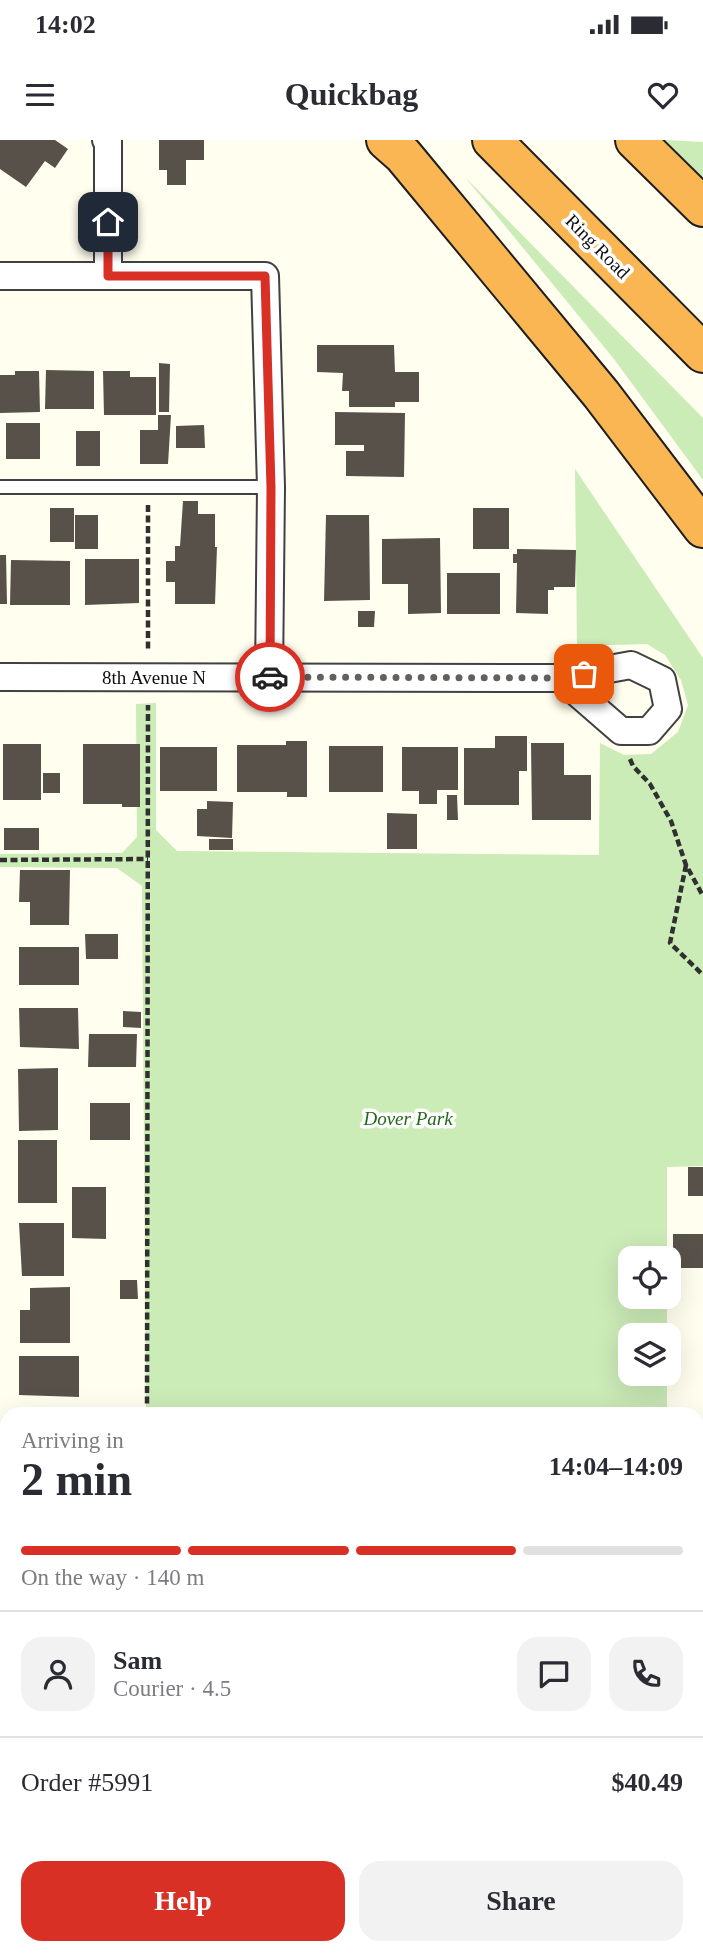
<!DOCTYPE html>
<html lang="en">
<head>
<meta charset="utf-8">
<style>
	:root { --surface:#fff; --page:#f2f2f3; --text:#2b2b33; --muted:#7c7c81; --line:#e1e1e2; --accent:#d93025 }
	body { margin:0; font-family:Georgia,serif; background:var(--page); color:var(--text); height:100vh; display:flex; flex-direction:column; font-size:26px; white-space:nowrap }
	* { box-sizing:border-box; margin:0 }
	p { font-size:23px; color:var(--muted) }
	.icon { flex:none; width:38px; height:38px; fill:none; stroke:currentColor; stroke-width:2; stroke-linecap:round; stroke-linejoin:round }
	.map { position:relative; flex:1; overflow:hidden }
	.drawer { position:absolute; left:0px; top:1267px; width:704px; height:548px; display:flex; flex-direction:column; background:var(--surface); border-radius:21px 21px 0 0; box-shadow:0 7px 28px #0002 }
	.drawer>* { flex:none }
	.buttons { position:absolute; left:618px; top:1106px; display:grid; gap:14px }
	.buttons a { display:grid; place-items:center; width:63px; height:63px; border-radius:14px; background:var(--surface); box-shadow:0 7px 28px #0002; font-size:35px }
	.pin { position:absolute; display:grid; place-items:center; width:60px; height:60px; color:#fff; margin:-30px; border-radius:14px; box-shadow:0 4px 10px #0006 }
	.courier { position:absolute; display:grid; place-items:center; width:70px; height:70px; margin:-35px; border:5px solid #d93025; border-radius:50%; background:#fff; color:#222; box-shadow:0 2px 9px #0007 }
	.overview em { font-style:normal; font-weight:700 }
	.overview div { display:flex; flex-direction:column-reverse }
	.overview { display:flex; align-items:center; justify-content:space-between; height:119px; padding:0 21px }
	h1 { font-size:46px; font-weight:700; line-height:52px }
	.bar { display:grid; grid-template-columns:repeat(4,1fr); gap:10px 7px; align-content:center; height:84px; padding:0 21px }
	.bar i { height:9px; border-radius:5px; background:var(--line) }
	.bar .active { background:var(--accent) }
	.bar p { grid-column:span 4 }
	.line { display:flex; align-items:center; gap:18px; padding:0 21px; border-top:2px solid var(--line) }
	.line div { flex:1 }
	.round { display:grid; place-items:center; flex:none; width:74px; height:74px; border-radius:21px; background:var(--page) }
	.action { display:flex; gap:14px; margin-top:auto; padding:14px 21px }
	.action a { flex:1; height:80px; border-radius:21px; background:var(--accent); color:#fff; font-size:28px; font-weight:700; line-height:80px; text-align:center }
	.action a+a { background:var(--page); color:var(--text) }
	.status { display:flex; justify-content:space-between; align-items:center; height:49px; padding:0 35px; background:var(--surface); direction:ltr }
	.status svg { height:19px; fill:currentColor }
	header { display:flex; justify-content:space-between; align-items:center; height:91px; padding:0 21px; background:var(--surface); font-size:32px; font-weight:700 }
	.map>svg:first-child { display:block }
</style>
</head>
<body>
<div class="status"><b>14:02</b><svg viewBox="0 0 49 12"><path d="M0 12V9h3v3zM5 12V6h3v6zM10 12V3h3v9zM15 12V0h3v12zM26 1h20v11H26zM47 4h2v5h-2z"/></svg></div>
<header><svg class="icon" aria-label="menu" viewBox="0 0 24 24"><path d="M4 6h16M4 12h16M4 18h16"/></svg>Quickbag<svg class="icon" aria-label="heart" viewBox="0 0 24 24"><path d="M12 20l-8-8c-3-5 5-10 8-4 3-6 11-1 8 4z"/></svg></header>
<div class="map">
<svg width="703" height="1814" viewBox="0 0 703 1814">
	<rect width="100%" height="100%" fill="#fffeef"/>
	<path fill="#cbebb7" d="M665,0l38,2v37z
		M465,37l238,241v62l-89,-121z
		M575,329l128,189v508l-36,1v91h-37v39h37v38h-37v39h37v40h-521l-4,-528 -25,-18 -117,-1v-13l122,-1 15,-16 -1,-133 20,-1v127l21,21 422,4 1,-112 24,12 27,-1 27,-22 10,-27 -7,-25 -16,-25 -18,-11 -70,2z"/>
	<path fill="#57514a" d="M0,0h55l13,9 -13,19 -10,-7 -19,26 -26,-18z
		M159,0h45v20h-18v25h-19v-15h-8z
		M317,205h77l1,27h24v30h-24v5h-46v-16h-7l1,-18 -26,-1z
		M159,223l11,1 -1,48h-10z
		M46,230l48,1v38h-49z
		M15,231h24l1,41 -40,1v-38h15z
		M103,231h27v6h26v38h-52z
		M335,272l70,1 -1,64 -58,-1v-25h18v-6h-29z
		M158,275h13l-3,49h-28v-34h18z
		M6,283h34v36h-34z
		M204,285l1,23h-29v-22z
		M76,291h24v35h-24z
		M183,361h15v13h17v33h2l-2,57h-40v-22h-9v-21h9v-15h5z
		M50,368h24v34h-24z
		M473,368h36v41h-36z
		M75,375h23v34h-23z
		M326,375h43l1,85 -46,1z
		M440,398l1,75 -33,1v-30h-26v-45z
		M517,409l59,1 -1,37h-21v3h-6v24l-32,-1 1,-50h-4v-9h4z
		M0,415h6l1,49h-7z
		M85,419h54v44l-54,2z
		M11,420l59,1v44h-60z
		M447,433h53v41h-53z
		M358,471h17l-1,16h-16z
		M495,596h32v35h-8v34h-55v-57h31z
		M286,601h21v56h-20v-5h-50v-47h49z
		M531,603h33v32h27v45h-59z
		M3,604h38v56h-38z
		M83,604h57v63h-18v-3h-39z
		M329,606h54v46h-54z
		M160,607h57v44h-57z
		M402,607h56v43h-21v14h-18v-13h-17z
		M43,633h17v20h-17z
		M447,655h10l1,25h-11z
		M207,661l26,1 -1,36 -35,-2v-27h10z
		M387,673l30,1v35h-30z
		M4,688h35v22h-35z
		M209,699h24v11h-24z
		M20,730h50l-1,55h-39v-23h-11z
		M85,794h33v25h-32z
		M19,807h60v38h-60z
		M19,868h59l1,41 -59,-2z
		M123,871l18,1v16l-18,-1z
		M89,894h48l-1,33h-48z
		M58,928v62l-39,1 -1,-62z
		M90,963h40v37h-40z
		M18,1000h39v63h-39z
		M688,1027h15v29h-15z
		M72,1047h34v52l-34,-1z
		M19,1083h45v53h-42z
		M673,1094h30v34h-30z
		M120,1140h17l1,19h-18z
		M70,1147v56h-50v-33h10v-22z
		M19,1216h60v41l-60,-2z
		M696,1321h7v35h-7z
		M0,1356h7v48h-7z
		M696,1357h7v37h-7z
		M3,1421h4v38h-4z
		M696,1424h7v14h-7z
		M696,1600h5l-1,44h-4z
		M0,1637h7v40h-7z
		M696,1670h7v35h-7z
		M696,1723h7v16h-7z
		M696,1740h7v36h-7z
		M0,1785h7v23h45v6h-52z
		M87,1808h57v6h-57z
		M148,1808h57v6h-57z
		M220,1808h57v6h-57z
		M279,1808h65v6h-65z
		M354,1808h56v6h-56z
		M417,1808h48v6h-48z
		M578,1808h57v6h-57z
		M639,1808h57v6h-57z"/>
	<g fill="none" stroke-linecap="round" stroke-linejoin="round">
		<defs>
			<path id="lane" d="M0,347h271"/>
			<path id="street" d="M106,0l2,1v135
				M0,136h265l6,211 -2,190
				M0,537l560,1 71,-13 31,15 6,29 -19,22h-28l-61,-53
				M696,1525h7
				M0,1528h7
				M511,1814v-6"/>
			<path id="highway" d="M386,0l17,15 198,239 102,134
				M492,0l211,213
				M635,0l68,67"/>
		</defs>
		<use href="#lane" stroke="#414141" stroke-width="16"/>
		<use href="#street" stroke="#414141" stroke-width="30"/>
		<use href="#highway" stroke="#1f1f1f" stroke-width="42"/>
		<path stroke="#303030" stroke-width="4.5" stroke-dasharray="7 3.5" stroke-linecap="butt" d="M148,365v146
			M630,619l3,7 17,18 21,37 15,44 17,31
			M0,720l148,-1
			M686,725l-16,78 33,32
			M147,1274l1,-709
			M0,1347h7
			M0,1712h7
			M696,1713h7"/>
		<use href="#lane" stroke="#fff" stroke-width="12"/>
		<use href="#street" stroke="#fff" stroke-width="26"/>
		<use href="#highway" stroke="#fab653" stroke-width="38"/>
	</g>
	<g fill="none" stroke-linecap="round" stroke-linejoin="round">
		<path stroke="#62625d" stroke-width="7" stroke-dasharray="0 12.6" d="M270,537l290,1 24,-4"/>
		<path stroke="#d93025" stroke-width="9" d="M108,82v54h157l6,212 -1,189"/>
	</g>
	<g text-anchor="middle" stroke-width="7" stroke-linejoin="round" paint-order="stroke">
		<g font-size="19" fill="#0e0e0e" stroke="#fff">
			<text transform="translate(598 106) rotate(45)" y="7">Ring Road</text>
			<text x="154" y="544">8th Avenue N</text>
		</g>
		<g font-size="19" font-style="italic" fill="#21691b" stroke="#fff">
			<text x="408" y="985">Dover Park</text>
		</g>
	</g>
</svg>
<div class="buttons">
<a><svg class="icon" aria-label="locate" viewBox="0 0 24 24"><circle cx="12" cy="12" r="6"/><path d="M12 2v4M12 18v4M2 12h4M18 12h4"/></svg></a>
<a><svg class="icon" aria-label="layers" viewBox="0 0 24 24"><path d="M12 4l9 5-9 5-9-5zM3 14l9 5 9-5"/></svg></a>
</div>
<div class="pin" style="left:584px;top:534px;background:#ea580c"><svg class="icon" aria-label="bag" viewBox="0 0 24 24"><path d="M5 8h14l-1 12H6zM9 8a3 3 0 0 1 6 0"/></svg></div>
<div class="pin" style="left:108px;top:82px;background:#1f2937"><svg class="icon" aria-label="home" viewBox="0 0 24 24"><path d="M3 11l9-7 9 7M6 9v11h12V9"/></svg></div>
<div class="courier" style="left:270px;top:537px"><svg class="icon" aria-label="car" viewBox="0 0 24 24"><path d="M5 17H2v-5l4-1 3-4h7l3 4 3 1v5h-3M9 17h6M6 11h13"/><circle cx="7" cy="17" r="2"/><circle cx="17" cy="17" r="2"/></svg></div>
<section class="drawer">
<div class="overview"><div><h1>2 min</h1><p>Arriving in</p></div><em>14:04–14:09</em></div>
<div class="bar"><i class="active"></i><i class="active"></i><i class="active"></i><i></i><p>On the way · 140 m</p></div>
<div class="line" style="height:126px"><a class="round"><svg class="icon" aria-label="person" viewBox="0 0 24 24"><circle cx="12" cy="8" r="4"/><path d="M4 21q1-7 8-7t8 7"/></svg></a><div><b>Sam</b><p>Courier · 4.5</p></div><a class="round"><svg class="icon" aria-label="chat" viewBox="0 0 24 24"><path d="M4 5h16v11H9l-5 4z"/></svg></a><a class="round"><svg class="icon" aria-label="phone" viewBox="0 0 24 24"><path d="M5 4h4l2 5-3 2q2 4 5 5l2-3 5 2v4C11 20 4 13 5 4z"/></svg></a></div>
<div class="line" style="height:91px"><div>Order #5991</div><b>$40.49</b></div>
<div class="action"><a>Help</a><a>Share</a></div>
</section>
</div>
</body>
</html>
